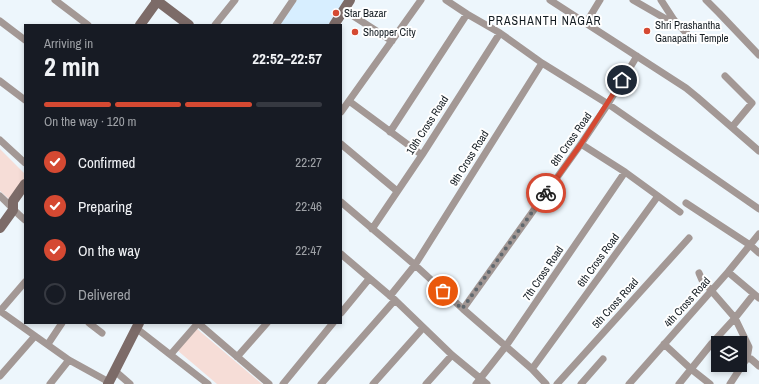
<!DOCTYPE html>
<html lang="en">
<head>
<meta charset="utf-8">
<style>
	:root { --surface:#171b24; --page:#20242c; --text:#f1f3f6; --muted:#9ea1a6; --line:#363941; --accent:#d54932 }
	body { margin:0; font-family:"Archivo Narrow",sans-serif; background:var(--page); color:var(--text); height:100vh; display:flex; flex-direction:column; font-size:15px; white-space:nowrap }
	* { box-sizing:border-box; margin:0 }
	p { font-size:13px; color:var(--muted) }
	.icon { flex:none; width:22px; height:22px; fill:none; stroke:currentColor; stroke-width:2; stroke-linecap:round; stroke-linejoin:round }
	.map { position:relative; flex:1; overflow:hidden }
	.details { position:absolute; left:24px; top:24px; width:318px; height:300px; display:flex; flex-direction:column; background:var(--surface); border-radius:0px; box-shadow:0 2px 6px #0003 }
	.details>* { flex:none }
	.controls { position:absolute; left:711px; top:336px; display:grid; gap:8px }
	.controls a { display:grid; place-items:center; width:36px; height:36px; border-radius:0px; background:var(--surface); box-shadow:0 2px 6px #0003; font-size:20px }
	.pin { position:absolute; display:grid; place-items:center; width:34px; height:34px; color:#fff; margin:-17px; border:2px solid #fff; border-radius:50%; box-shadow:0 1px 4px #0007 }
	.courier { position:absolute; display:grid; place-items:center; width:40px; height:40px; margin:-20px; border:3px solid #d54932; border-radius:50%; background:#fff; color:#222; box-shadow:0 1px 5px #0007 }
	.summary em { font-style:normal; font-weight:700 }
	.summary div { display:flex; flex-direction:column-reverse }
	.summary { display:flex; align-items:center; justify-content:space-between; height:68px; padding:0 20px }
	h1 { font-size:26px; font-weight:700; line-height:30px }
	.bar { display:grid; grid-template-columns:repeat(4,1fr); gap:6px 4px; align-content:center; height:48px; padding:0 20px }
	.bar i { height:5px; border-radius:3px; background:var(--line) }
	.bar .current { background:var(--accent) }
	.bar p { grid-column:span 4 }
	ol { padding:0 20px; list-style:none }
	li { display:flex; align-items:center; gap:12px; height:44px }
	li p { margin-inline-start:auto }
	li .icon { padding:4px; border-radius:50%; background:var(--accent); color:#fff; stroke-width:4 }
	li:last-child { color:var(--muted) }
	li i { width:22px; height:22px; border:2px solid var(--line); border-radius:50% }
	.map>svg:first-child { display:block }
</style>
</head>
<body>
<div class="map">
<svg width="759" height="384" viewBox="0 0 759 384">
	<rect width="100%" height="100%" fill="#edf6fc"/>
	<path fill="#d7eeff" d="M297,0h48l-17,25h-49z"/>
	<path fill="#f6ddd7" d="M0,149l25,25v6l-16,19 -9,-8z
		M196,328l66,56h-45l-40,-34z"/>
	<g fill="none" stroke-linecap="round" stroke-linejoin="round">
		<path stroke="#a39895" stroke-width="7" d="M55,0l33,25
			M446,0l21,14 33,19 42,30 66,41 151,105
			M550,0l136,88 11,9 62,54
			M633,0l33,19 8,1
			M661,0l13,20 19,20
			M706,0l13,13 40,42
			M344,10l48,31
			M0,21l25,19
			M586,23l14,-23
			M215,25l20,-25
			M276,25l17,-25
			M725,76l27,27 -20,24
			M0,81l25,19
			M349,101l73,54
			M341,112l80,-112
			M390,132l77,-118
			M0,140l25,23
			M341,144l56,47
			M0,196c9,8 16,17 25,24
			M658,196l22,16
			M341,202l74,63 48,44 69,60 14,15
			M686,203l64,42 9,8
			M372,229l50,-74 78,-122
			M341,254l54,46 57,55 35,29
			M728,272l31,26
			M699,273l3,7 33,38 14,29 -2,11
			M390,296l25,-31 127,-202
			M463,309l118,-165 27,-40 29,-48
			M0,311l69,49
			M0,311l25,-29
			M341,313l28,-34
			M89,323l13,10
			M198,323l71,61
			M136,328l72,56
			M48,344l14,-21
			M664,344l27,25 19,15
			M171,354l27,-31
			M237,357l30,-34
			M532,369l126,-173 -33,-24 -44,-28
			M115,371l15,13
			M0,376l35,-40
			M50,384l19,-24 40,22
			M283,384l50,-61
			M321,384l74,-84
			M373,384l50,-56
			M426,384l26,-29
			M476,384l30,-38 119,-174
			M557,384l132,-146
			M581,384l22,-25
			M629,384l99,-112 31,-38
			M679,384l33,-41 23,-25 19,-24
			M730,384l17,-26 4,1 8,7"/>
		<path stroke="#7c6b68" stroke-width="10" d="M156,0l33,25
			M140,25l18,-25
			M334,25l16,-25
			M0,228l13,-18v-9l12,-17
			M108,384l31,-61"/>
	</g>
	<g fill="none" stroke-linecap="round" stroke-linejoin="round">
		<path stroke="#60686e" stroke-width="4" stroke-dasharray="0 7.2" d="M443,291l19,18 84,-116"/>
		<path stroke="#d54932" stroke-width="5" d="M546,193l35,-49 41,-64"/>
	</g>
	<g fill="#d54932" stroke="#fff" stroke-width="1.5">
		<circle cx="336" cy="13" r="4"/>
		<circle cx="647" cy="31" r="4"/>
		<circle cx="355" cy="32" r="4"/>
	</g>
	<g text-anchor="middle" stroke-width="4" stroke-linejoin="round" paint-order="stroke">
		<g font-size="11" fill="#141c22" stroke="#fff" text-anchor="start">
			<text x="344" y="17">Star Bazar</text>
			<text x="655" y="29">Shri Prashantha<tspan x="655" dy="13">Ganapathi Temple</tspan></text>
			<text x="363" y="36">Shopper City</text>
		</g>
		<g font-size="11" fill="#141c22" stroke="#fff">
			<text transform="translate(427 125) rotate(-57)" y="4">10th Cross Road</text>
			<text transform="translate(571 139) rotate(-55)" y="4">8th Cross Road</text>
			<text transform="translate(469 158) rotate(-58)" y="4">9th Cross Road</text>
			<text transform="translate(598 260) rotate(-54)" y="4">6th Cross Road</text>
			<text transform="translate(543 273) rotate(-56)" y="4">7th Cross Road</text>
			<text transform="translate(687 302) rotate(-48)" y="4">4th Cross Road</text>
			<text transform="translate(615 303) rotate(-48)" y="4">5th Cross Road</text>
		</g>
		<g font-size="12" letter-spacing="1" fill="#141c22" stroke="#fff">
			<text x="545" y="25">PRASHANTH NAGAR</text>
		</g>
	</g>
</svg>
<div class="controls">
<a><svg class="icon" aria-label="layers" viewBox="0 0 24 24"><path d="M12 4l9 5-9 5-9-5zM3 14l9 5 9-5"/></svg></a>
</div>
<div class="pin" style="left:443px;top:291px;background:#ea580c"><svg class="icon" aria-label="bag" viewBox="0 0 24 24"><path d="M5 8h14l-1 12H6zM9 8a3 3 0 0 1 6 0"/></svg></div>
<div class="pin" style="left:622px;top:80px;background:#1f2937"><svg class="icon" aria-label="home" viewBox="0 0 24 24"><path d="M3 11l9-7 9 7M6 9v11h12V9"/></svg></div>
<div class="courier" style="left:546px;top:193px"><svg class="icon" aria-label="bike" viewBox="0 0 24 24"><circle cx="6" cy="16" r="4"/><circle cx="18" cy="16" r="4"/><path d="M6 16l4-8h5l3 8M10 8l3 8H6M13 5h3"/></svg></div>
<section class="details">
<div class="summary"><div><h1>2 min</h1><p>Arriving in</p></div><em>22:52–22:57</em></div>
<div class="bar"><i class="current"></i><i class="current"></i><i class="current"></i><i></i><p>On the way · 120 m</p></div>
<ol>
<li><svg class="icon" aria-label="check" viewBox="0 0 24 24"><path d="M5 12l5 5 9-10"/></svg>Confirmed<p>22:27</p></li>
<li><svg class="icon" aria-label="check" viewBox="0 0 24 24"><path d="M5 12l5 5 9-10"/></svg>Preparing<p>22:46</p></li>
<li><svg class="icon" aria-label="check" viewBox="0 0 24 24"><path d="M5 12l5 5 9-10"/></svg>On the way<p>22:47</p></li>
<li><i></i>Delivered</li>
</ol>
</section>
</div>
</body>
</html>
